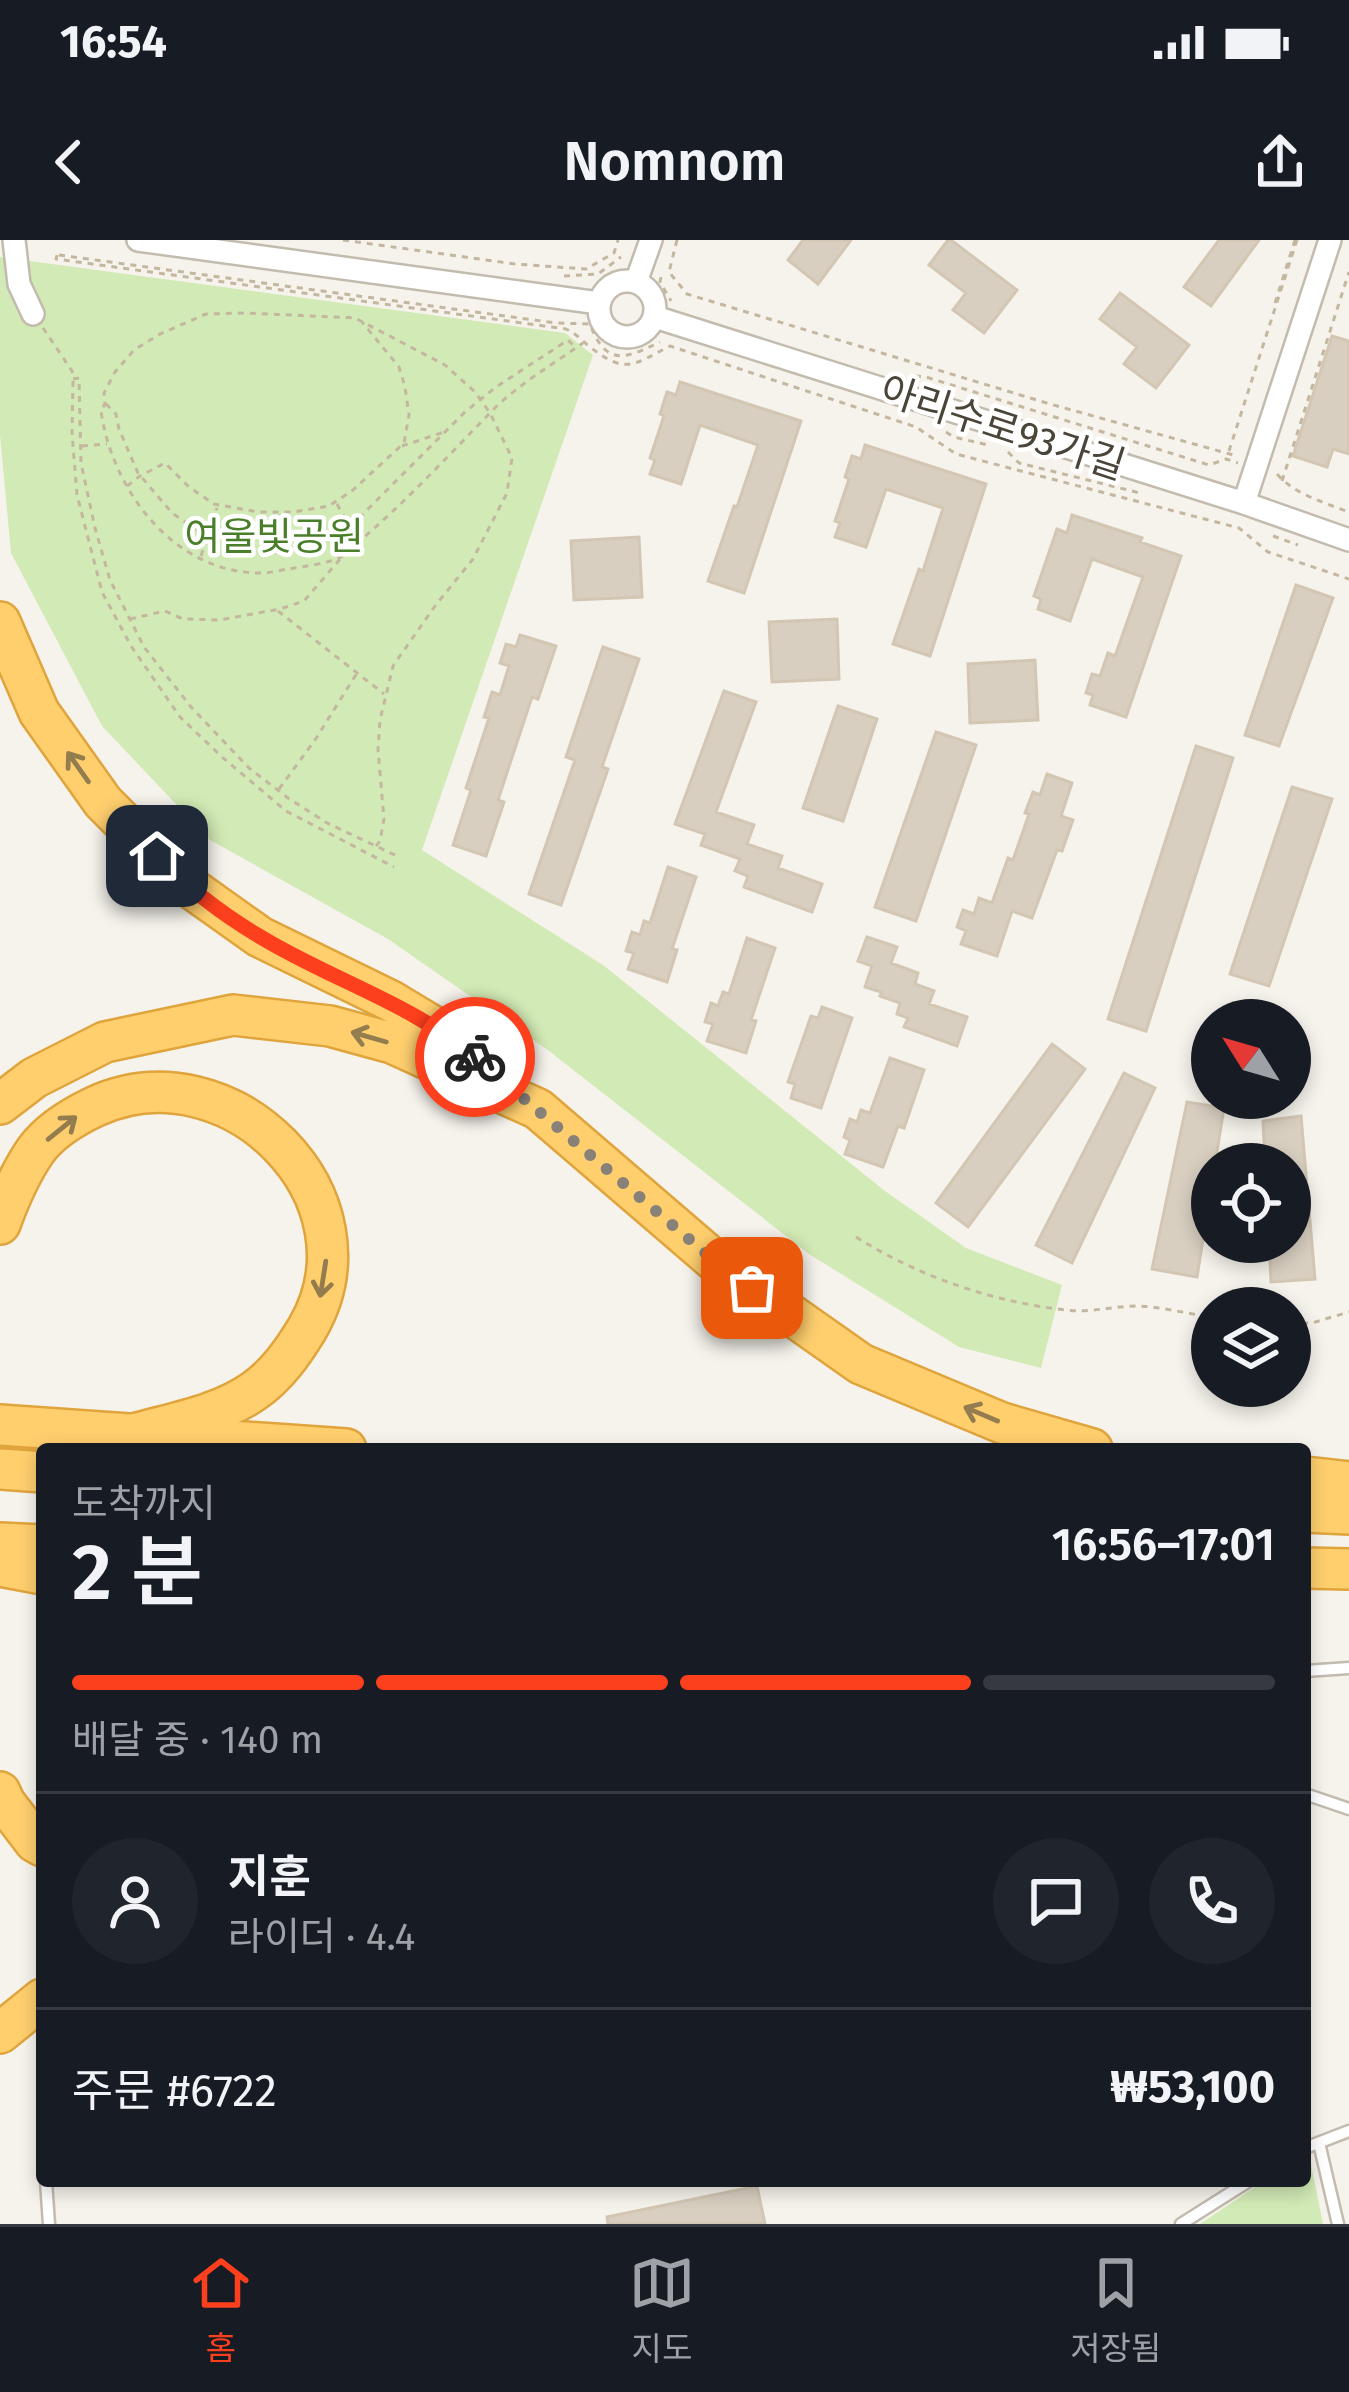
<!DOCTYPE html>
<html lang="ko">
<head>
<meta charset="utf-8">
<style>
	:root { --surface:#171b24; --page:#20242c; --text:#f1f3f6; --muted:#9ea1a6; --line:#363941; --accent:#fc3f1d }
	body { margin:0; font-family:"Fira Sans","Noto Sans KR",sans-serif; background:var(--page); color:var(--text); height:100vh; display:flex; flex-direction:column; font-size:45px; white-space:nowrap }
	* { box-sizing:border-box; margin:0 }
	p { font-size:39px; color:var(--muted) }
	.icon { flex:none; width:66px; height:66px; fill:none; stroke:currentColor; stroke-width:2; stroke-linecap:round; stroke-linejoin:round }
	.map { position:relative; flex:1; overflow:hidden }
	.side { position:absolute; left:36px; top:1203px; width:1275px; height:744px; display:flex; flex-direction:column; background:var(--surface); border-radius:12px; box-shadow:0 6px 18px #0003 }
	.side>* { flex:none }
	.needle { width:78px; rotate:307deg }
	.tools { position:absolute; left:1191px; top:759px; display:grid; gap:24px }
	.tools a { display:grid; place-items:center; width:120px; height:120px; border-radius:50%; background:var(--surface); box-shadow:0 6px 18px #0003; font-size:60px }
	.pin { position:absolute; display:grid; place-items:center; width:102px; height:102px; color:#fff; margin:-51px; border-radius:24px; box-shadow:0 6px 18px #0006 }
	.courier { position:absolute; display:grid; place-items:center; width:120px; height:120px; margin:-60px; border:9px solid #fc3f1d; border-radius:50%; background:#fff; color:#222; box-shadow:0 3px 15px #0007 }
	.overview em { font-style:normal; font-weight:600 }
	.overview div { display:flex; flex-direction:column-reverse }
	.overview { display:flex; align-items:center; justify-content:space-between; height:204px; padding:0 36px }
	h1 { font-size:78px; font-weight:600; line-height:90px }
	.bar { display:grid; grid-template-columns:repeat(4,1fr); gap:18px 12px; align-content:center; height:144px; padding:0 36px }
	.bar i { height:15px; border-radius:9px; background:var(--line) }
	.bar .active { background:var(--accent) }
	.bar p { grid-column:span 4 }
	.line { display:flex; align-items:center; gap:30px; padding:0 36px; border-top:3px solid var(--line) }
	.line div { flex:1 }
	.round { display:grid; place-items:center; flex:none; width:126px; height:126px; border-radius:63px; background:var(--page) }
	.status { display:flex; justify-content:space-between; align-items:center; height:84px; padding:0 60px; background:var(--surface); direction:ltr }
	.status svg { height:33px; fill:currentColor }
	header { display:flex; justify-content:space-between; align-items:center; height:156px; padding:0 36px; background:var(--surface); font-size:54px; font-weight:600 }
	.dock { display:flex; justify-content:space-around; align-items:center; height:168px; border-top:3px solid var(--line); background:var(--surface); font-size:33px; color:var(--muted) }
	.dock a { display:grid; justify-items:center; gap:6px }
	.dock .active { color:var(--accent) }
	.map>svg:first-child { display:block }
</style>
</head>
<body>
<div class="status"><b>16:54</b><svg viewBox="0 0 49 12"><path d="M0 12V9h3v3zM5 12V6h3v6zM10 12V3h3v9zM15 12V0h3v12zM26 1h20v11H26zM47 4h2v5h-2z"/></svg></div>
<header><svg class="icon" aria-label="back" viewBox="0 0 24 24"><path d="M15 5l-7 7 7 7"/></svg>Nomnom<svg class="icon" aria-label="share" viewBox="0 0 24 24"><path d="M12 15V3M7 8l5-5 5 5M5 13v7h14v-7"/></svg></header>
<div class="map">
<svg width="1349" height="1984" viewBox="0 0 1349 1984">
	<rect width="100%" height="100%" fill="#f6f3ec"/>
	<path fill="#d2eab5" d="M0,17l565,76 28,22 -171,495 181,115 282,226 81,57 96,37 -21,83 -82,-21 -150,-93 -260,-203 -161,-112 -178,-99 -108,-114 -91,-173 -11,-118z
		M1305,1918l5,1 13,65h-123l64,-43h41z"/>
	<path fill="#d8cfc1" stroke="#d3c7b4" stroke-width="3" d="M803,0h48l-33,44 -30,-24z
		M948,0h3l66,50 -33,43 -31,-23 13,-17 -37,-28z
		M1219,0h40l-48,66 -27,-19z
		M1120,53l69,52 -33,43 -32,-24 13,-17 -37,-28z
		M1332,96l17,5v113l-16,-5 -6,18 -34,-11z
		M680,142l121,39 -57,172 -36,-12 26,-75 3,1 21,-62 -58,-20 -19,59 -31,-10 5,-14 -5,-2 14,-42 -4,-2 7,-22 9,3z
		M865,205l121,39 -56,172 -37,-12 26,-75 4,2 20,-63 -57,-19 -20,58 -31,-10 5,-14 -5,-2 14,-42 -4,-2 7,-21 9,3z
		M1072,275l70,23 -2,4 41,14 -55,161 -36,-12 3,-10 -7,-2 6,-19 8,2 8,-23 7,3 28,-79 -51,-18 -22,62 -32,-12 3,-10 -7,-3 23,-67 10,4z
		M639,297l3,60 -68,3 -3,-59z
		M1296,345l37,13 -54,148 -34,-11z
		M837,379l2,60 -67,3 -3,-60z
		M520,395l36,11 -18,53 -6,-2 -34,103 6,2 -18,54 -33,-11 18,-55 -5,-2 23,-70 -5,-1 8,-25 8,3 9,-29 -9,-3 6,-19 10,3z
		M603,407l36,12 -37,108 6,2 -47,136 -32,-11 46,-134 -9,-3z
		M1035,420l3,60 -68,3 -2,-59z
		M724,451l32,11 -40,110 38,13 -7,19 35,12 -4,12 44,16 -10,28 -68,-25 4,-11 -13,-5 5,-12 -39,-14 4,-11 -30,-10z
		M838,466l39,13 -34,102 -40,-13z
		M936,492l40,13 -60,176 -41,-14z
		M1196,506l37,12 -87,273 -38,-12z
		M1047,534l25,9 -11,33 12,4 -11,31 -5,-1 -25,68 -20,-7 -15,45 -36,-12 5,-13 -9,-4 6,-17 11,4 5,-16 13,5 16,-45 5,2 16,-46 -4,-1 8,-21 7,3z
		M1292,547l40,12 -63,187 -39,-12z
		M668,627l28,10 -24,72 5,1 -10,32 -39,-13 6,-16 -8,-2 6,-19 8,3 4,-14 6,2z
		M867,697l30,10 -6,16 27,10 -3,11 19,7 -5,13 38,13 -10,29 -53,-19 4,-9 -11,-4 3,-11 -20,-7 1,-4 -16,-5 7,-21 -14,-5z
		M747,698l28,10 -24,72 5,1 -10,32 -39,-12 6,-17 -8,-2 6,-19 7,3 5,-14 6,2z
		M822,767l30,11 -31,90 -30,-10 4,-14 -7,-2 23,-66 7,2z
		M1052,804l33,25 -117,158 -32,-24z
		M890,818l34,12 -20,58 -6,-2 -15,41 -38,-13 5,-14 -6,-3 6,-18 7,3 4,-12 9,3z
		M1124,833l31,15 -83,175 -36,-18z
		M1187,862l37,6 -9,56h-3v19l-15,94 -45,-8z
		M1301,876l14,163 -44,3 -2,-40h21v-78h-25l-2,-43z
		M757,1946l8,38h-157l-1,-7z"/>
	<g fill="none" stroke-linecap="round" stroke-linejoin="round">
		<defs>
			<path id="service" d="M1305,1431l44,-3
				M1305,1554l44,15
				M1319,1903l19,81
				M1305,1908l44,-17
				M46,1941l3,43
				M1181,1984l68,-43"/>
			<path id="minor" d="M14,0l5,44 14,30
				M138,0l461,63
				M599 69a28 28 0 1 1 56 0a28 28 0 1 1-56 0Z
				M636,42l15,-42
				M655,77l589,186 105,37
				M1244,263l86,-263"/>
			<path id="motorway" d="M0,382l39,90 64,90 81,81 76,54 131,64 63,38 47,40
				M0,864l34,-26 71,-36 128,-27 97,11 62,17 146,66 178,153 145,102 141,59 90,26
				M0,984c9,-25 20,-51 36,-74 14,-19 37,-33 58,-43 135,-63 290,91 213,222 -14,23 -30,46 -53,62 -34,24 -81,32 -120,43
				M0,1185l346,24
				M0,1229l42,3
				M1305,1237l44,5
				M1305,1272l44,2
				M0,1303l42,2
				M0,1326l42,8
				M1305,1328l44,1
				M0,1552l5,11 30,39 7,4
				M0,1793l42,-34"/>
		</defs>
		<use href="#service" stroke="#c2bbae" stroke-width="15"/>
		<use href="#minor" stroke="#c2bbae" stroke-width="26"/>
		<use href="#motorway" stroke="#e0a43c" stroke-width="44"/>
		<path stroke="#c4b79f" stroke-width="3" stroke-dasharray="6 6" stroke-linecap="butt" d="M343,0l172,24 71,5 28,-16 4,-13
			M677,0l-8,32 18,22 363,110 187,52
			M57,15l-1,4 510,70c11,5 15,11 24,18 36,28 43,18 80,-1l246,81 40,27 283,74 29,24 81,27
			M59,15l497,68 34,1c16,43 35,35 70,18
			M564,36l34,-2 23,-17
			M661,37l-1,5 11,19
			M1275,63l20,-63
			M43,88l29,43 1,8 6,-1 2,85 14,65 15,52 34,67 47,60 58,61 39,30 39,25 72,34
			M915,136l11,1 283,88 17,-6 12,4
			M73,141l-1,52 5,62 25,97 29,54 49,71 42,40 64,54 108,56
			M106,164l10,10 3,15 19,44 34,40 46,31 63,9 65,-22 119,-119 31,-25 72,-47 7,7
			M946,192l8,5 34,8
			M82,206l25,-2
			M402,206l42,-14
			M1229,211l68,-211
			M1008,212l11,11 121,30
			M1277,234c17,20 48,29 72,38
			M1282,241l67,-209
			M127,246l13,-10 25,-13 24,24 25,17 44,8h35l36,-6 24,-16 51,-47 5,-28 -4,-28 -6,-20 -37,-45
			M337,264l13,23
			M1273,296l25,9
			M281,312v-38
			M201,316l16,-48
			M278,371l106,83
			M130,379l35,-8 18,8 37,1 60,-11 24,-8 37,-43
			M279,549l36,-49 42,-67
			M376,606l4,-5 4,-22 -6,-69 2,-30 13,-54 42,-60 38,-47 34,-66 5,-35 -22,-45 -15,-21 -30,-27 -90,-47 -108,-5 -41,1 -46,20 -26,16 -19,22 -11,21 1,11 -4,7c11,79 73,163 161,162 9,0 18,-3 27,-4 16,-3 40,-5 54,-13 10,-6 19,-17 27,-24 42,-37 80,-78 118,-117 27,-29 64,-50 95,-72
			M856,997c64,40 134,64 209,73 25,3 49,-4 74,-4 23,1 49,8 73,11
			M1290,1083h22l37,-11"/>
		<use href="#service" stroke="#fff" stroke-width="10"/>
		<use href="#minor" stroke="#fff" stroke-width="21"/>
		<use href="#motorway" stroke="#ffcf6e" stroke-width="39"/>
	</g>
	<defs><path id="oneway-shaft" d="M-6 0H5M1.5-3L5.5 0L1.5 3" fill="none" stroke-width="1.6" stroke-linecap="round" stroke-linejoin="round" transform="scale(3)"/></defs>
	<g stroke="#937c4e">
		<use href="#oneway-shaft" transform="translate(78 527) rotate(-125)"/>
		<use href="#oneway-shaft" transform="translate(369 797) rotate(-164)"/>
		<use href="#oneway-shaft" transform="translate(62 888) rotate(-39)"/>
		<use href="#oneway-shaft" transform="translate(323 1039) rotate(99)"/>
		<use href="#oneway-shaft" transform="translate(981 1174) rotate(-157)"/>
	</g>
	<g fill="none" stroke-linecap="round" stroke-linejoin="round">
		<path stroke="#878178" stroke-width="12" stroke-dasharray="0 21.6" d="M475,817l241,205 36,26"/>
		<path stroke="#fc3f1d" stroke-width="15" d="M157,616c30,31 65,58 102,80 72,44 150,66 216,121"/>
	</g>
	<g text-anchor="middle" stroke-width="9" stroke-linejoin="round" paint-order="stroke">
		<g font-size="39" fill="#4b4439" stroke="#fff">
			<text transform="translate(1003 187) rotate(18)" y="14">아리수로93가길</text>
		</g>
		<g font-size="39" fill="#4a7f2a" stroke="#fff">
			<text x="274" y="310">여울빛공원</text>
		</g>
	</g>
</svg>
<div class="tools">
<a><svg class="needle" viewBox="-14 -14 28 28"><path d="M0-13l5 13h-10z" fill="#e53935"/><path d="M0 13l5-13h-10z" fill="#9ea1a6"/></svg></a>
<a><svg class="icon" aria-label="locate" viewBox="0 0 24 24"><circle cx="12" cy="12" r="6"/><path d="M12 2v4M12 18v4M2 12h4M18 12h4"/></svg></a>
<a><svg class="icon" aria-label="layers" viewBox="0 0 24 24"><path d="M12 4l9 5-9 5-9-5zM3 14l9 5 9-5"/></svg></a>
</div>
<div class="pin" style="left:752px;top:1048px;background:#ea580c"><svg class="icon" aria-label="bag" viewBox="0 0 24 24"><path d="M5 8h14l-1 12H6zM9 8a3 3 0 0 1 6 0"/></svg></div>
<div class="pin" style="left:157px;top:616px;background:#1f2937"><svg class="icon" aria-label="home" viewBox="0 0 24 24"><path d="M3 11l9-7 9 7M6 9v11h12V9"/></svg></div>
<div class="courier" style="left:475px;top:817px"><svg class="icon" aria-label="bike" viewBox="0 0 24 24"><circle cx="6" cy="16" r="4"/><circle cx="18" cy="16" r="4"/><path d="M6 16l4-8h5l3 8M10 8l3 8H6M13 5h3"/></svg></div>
<section class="side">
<div class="overview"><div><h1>2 분</h1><p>도착까지</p></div><em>16:56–17:01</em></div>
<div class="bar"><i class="active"></i><i class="active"></i><i class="active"></i><i></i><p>배달 중 · 140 m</p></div>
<div class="line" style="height:216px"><a class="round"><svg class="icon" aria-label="person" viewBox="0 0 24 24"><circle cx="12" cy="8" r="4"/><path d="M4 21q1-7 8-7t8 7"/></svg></a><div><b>지훈</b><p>라이더 · 4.4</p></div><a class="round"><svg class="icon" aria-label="chat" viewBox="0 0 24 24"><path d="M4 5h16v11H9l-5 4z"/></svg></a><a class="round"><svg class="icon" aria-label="phone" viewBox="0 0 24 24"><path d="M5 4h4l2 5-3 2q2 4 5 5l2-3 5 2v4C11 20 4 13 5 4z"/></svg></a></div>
<div class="line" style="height:156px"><div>주문 #6722</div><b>₩53,100</b></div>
</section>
</div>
<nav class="dock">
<a class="active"><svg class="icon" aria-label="home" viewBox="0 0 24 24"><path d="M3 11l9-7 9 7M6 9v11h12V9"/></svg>홈</a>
<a><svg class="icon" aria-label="map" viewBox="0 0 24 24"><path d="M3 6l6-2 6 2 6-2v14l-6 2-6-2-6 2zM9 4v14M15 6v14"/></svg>지도</a>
<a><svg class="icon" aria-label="saved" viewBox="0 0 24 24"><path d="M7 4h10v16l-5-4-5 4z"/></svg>저장됨</a>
</nav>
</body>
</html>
